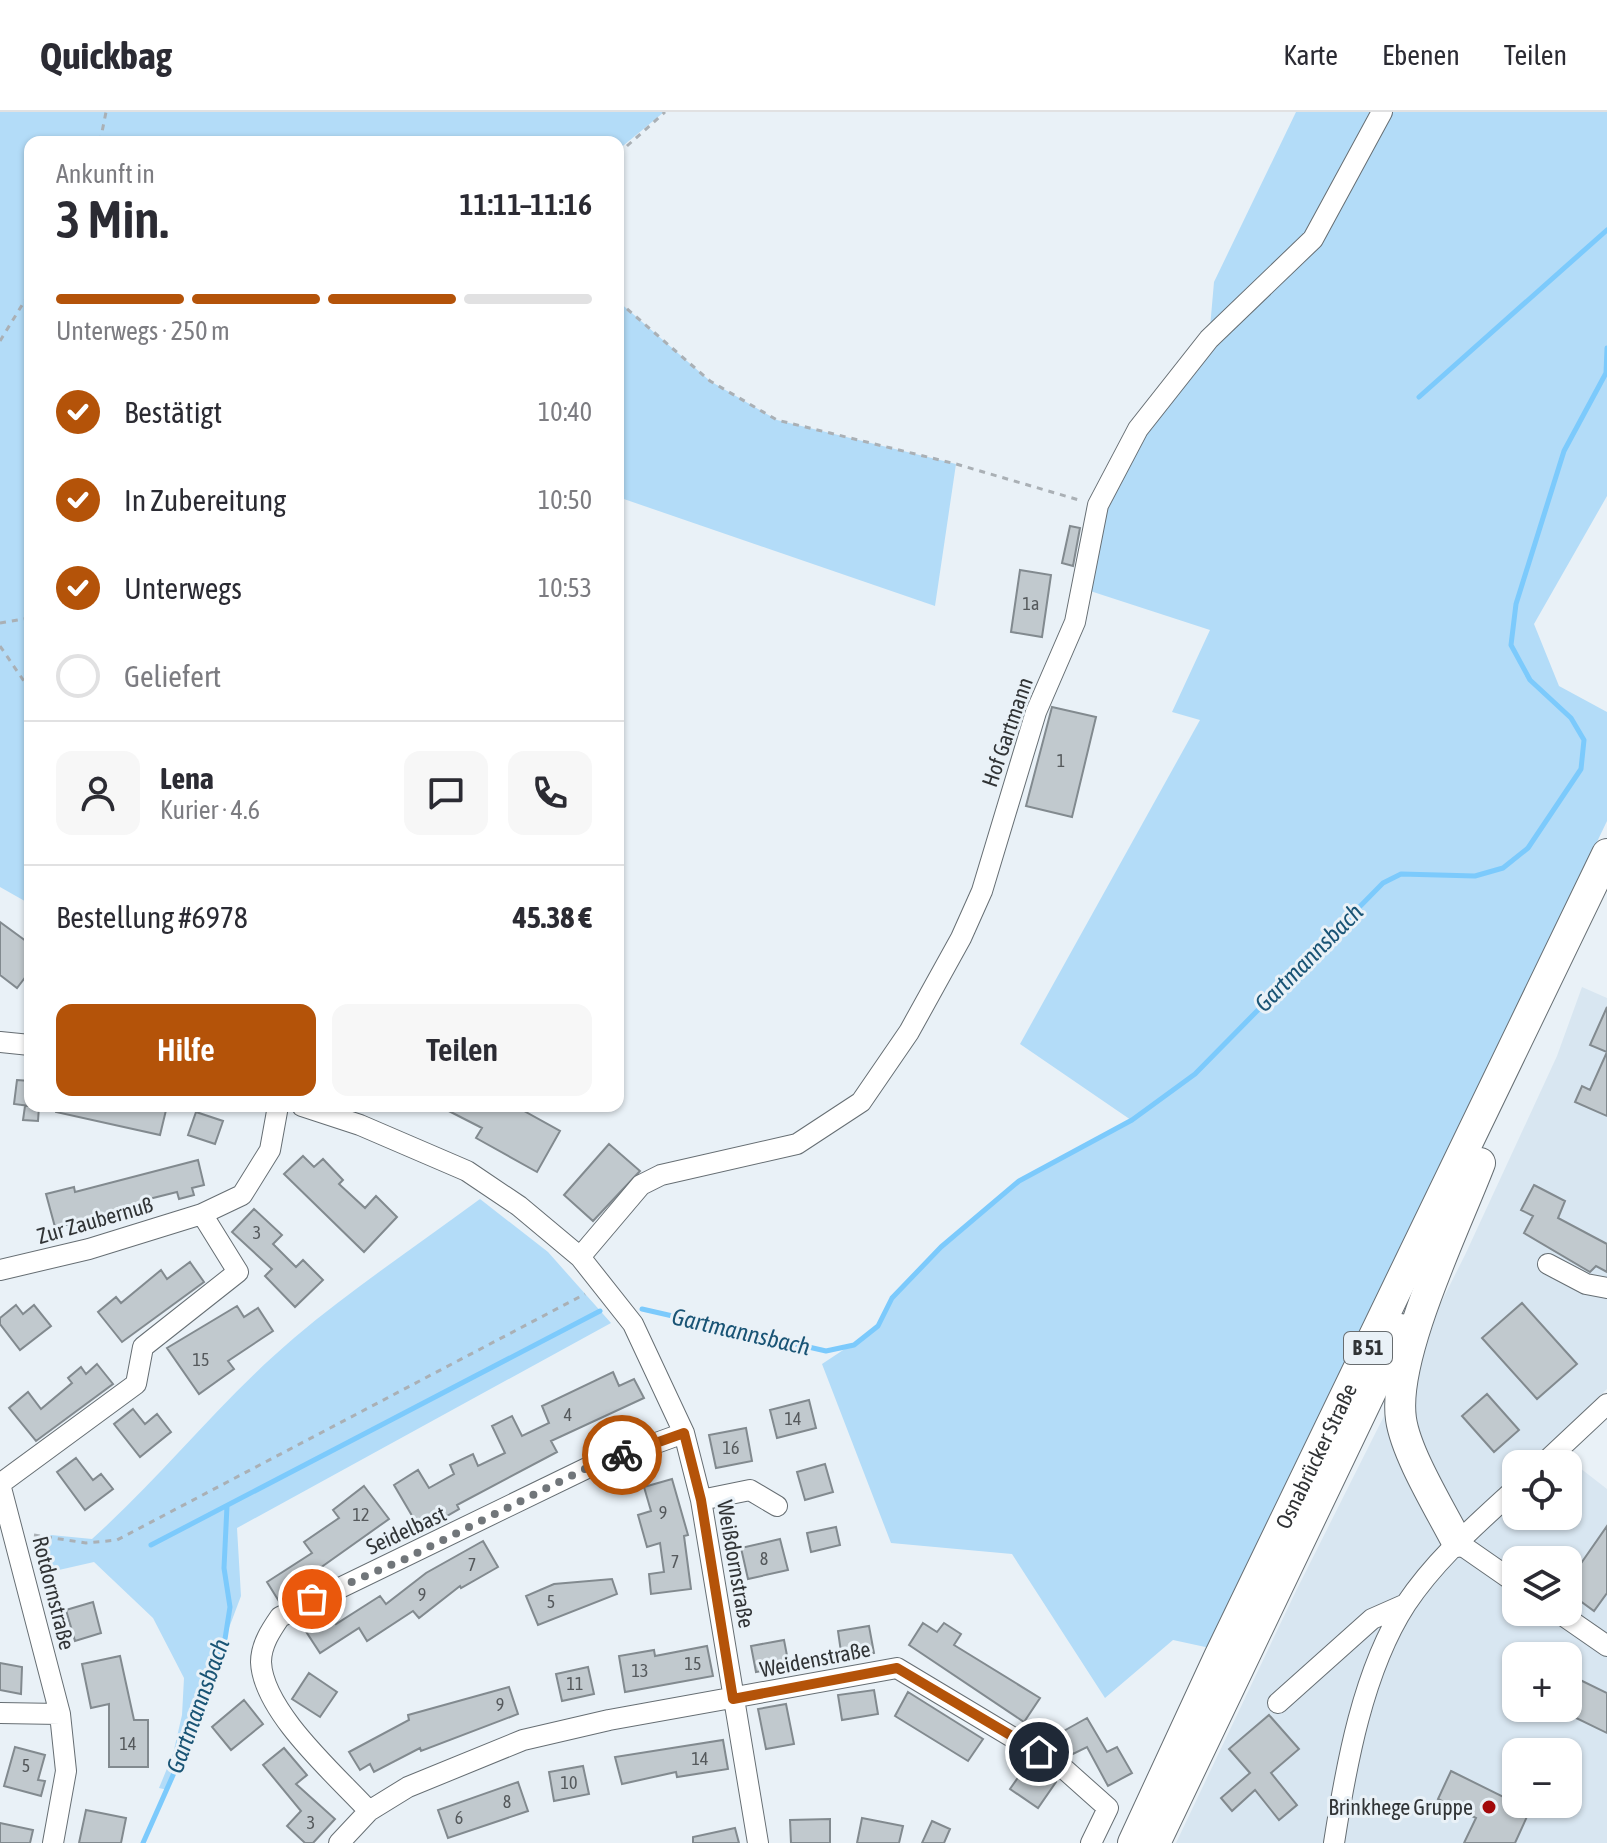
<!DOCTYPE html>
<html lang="de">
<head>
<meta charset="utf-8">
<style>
	:root { --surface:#fff; --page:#f7f7f7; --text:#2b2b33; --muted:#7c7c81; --line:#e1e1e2; --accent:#b45309 }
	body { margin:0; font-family:"Asap Condensed",sans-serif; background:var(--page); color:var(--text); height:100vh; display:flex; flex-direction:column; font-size:30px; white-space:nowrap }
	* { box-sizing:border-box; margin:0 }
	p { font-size:26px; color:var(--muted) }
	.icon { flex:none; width:44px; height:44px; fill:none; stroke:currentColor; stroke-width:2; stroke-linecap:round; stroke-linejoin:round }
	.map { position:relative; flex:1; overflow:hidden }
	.side { position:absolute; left:24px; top:24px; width:600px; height:976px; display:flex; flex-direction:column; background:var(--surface); border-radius:16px; box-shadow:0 2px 6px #0004 }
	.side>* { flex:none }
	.controls { position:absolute; left:1502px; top:1338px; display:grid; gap:16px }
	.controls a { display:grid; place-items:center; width:80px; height:80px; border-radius:16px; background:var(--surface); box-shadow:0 2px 6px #0004; font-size:40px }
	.pin { position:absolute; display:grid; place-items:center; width:68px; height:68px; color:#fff; margin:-34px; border:4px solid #fff; border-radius:50%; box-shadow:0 2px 8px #0007 }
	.courier { position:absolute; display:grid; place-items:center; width:80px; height:80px; margin:-40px; border:6px solid #b45309; border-radius:50%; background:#fff; color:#222; box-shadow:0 2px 10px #0007 }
	.summary em { font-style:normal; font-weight:600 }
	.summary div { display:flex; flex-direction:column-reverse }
	.summary { display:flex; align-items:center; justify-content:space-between; height:136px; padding:0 32px }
	h1 { font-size:52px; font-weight:600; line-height:60px }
	.bar { display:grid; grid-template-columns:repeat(4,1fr); gap:12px 8px; align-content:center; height:96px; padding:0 32px }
	.bar i { height:10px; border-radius:6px; background:var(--line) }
	.bar .active { background:var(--accent) }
	.bar p { grid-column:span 4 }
	.line { display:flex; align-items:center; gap:20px; padding:0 32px; border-top:2px solid var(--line) }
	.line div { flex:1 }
	.round { display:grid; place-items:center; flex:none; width:84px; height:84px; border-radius:16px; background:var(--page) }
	ol { padding:0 32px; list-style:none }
	li { display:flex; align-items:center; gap:24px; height:88px }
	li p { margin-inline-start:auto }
	li .icon { padding:8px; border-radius:50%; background:var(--accent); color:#fff; stroke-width:4 }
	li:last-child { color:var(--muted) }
	li i { width:44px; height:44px; border:4px solid var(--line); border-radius:50% }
	.primary-button { display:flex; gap:16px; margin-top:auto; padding:16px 32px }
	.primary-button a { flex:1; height:92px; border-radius:16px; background:var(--accent); color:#fff; font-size:32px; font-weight:600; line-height:92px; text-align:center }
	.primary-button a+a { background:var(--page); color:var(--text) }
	header { display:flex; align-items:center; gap:48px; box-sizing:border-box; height:112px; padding:0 40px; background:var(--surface); border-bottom:2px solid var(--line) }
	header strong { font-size:38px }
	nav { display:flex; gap:44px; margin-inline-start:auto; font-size:28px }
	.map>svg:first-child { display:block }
</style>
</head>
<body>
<header>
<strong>Quickbag</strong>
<nav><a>Karte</a><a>Ebenen</a><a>Teilen</a></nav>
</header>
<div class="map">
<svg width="1607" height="1731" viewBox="0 0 1607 1731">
	<rect width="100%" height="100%" fill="#e9f1f7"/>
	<path fill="#d8e6f1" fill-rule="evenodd" d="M1582,875l25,11v391l-58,55 58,45v354h-431l120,-252 169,-336 92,-199zM1516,1352h52v52h-52zM1516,1448h52v52h-52zM1516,1544h52v52h-52zM1516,1640h52v52h-52z"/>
	<path fill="#b3dcf8" d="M0,0h664l-46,38v-8h-588v762l-30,-17z
		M1296,0h311v384l-73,128 25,62 48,26v109l-397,827 -37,-8 -68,58 -93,-144 -121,-11 -69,-179 56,-37 14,-29 49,-51 78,-66 112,-61 -111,-76 180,-324 -28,-8 38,-82 -129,-42 17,-83 111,-166 5,-57z
		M618,189l92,80 67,39 179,44 -21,142 -317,-109z
		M480,1087l68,53 63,71 -374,205 4,68 -73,194 -9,-2 14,-34 9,-39 2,-37 -31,-60 -59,-56 -44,10 -15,-29 16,-8 41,4c71,-64 129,-139 202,-201 59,-50 124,-93 186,-139z"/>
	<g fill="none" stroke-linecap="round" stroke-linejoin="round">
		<path stroke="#7ccafc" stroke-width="5" d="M1419,285l188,-167
			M642,1197l184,42 28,-6 24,-19 14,-28 49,-51 78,-66 113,-61 63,-46 188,-191 18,-9 74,2 28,-8 25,-20 53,-79 3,-29 -13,-22 -41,-38 -19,-35 5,-41 48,-153 42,-78 1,-25
			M151,1433l449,-234
			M143,1731l58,-131 24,-73 5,-32 -6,-39 3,-62"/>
	</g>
	<path fill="#c1c9ce" stroke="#828a8f" stroke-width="2" d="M1070,414l10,2 -7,38 -11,-3z
		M1020,458l31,5 -9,62 -31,-5z
		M1052,595l44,10 -24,100 -46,-11z
		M0,810l30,22v27l-13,17 -17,-13z
		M1607,895v109l-32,-14 7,-16 8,4 17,-38 -17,-7z
		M17,968l13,1v25l-16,-2z
		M25,994h14l-1,15 -15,-1z
		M56,994h111l-7,29 -104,-23z
		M439,994h76l45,25 -23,41 -61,-34 6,-10z
		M196,1000l27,9 -8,23 -27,-9z
		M609,1032l31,27 -47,50 -29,-26z
		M303,1044l11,11 9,-8 20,21 -4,4 26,24 11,-12 21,21 -33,35 -80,-78z
		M198,1048l6,25 -12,3 2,7 -15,4 -2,-7 -28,7 3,9 -97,19 -9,-33 28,-7 1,5z
		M1534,1073l31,16 -7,17 49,26v28l-11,-6 -6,6 -66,-39 9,-17 -12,-6z
		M254,1097l28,26 -9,9 23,23 7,-7 20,20 -28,27 -30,-31 7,-7 -40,-37z
		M190,1150l14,20 -82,60 -24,-30 18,-15 5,6 40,-33 6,9z
		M1522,1191l55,61 -40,35 -55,-61z
		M16,1193l7,9 11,-9 17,21 -31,24 -20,-26v-6z
		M237,1194l7,11 14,-9 15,23 -45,30 6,8 -35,25 -32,-46z
		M97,1252l16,20 -77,57 -27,-33 19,-16 13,17 31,-26 -4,-5 13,-11 5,7z
		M613,1260l6,14 15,-7 10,19 -93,43 6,11 -100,53 2,4 -38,22 -27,-46 24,-15 11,18 25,-14 -4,-9 23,-11 5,12 27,-13 -13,-27 20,-10 10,20 27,-13 -7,-17z
		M1487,1282l32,36 -25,22 -32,-36z
		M809,1288l7,28 -39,10 -7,-28z
		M133,1297l12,15 12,-10 14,18 -31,25 -26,-33z
		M746,1316l6,33 -36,7 -7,-33z
		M76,1346l17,22 8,-6 12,15 -28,21 -28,-38z
		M825,1352l8,28 -28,8 -8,-28z
		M672,1367l16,56 -4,1 7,53 -40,5 -2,-20 15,-2 -4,-29 -13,4 -9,-32 13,-4 -7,-24z
		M364,1374l25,33 -83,59 4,7 -30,18 -13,-21 45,-29 -8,-11 35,-24 -6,-8z
		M1607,1414v67l-13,18 -26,-19v-10z
		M836,1415l4,18 -29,7 -4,-19z
		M780,1427l8,31 -40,9 -7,-31z
		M483,1429l15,26 -37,21 -1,-2 -41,32 -6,-7 -46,30 -8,-13 -39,25 -15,-23 25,-16 6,10 44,-28 6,8 40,-31z
		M612,1467l5,15 -79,31 -12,-29 28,-12z
		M93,1490l8,31 -26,8 -9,-31z
		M923,1511l14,9 7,-9 17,11 -7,11 86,53 -16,24 -115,-77z
		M869,1514l5,27 -32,6 -4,-28z
		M784,1528l5,26 -33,6 -5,-26z
		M707,1534l6,30 -88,16 -6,-36 35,-6 1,6z
		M120,1544l14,64h14v47h-39v-63l-18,4 -9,-44z
		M0,1551l22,4 -1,27 -21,-4z
		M588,1555l6,27 -32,7 -6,-27z
		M309,1561l28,19 -17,25 -28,-18z
		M1572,1564l35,17v40l-39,-19v-29z
		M509,1575l9,27 -97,37 -1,-3 -46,24 -4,-8 -10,6 -11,-18 60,-32 -1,-5z
		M874,1578l4,24 -36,6 -4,-25z
		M908,1580l75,47 -15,22 -73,-45z
		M244,1588l19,24 -32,26 -19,-23z
		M786,1592l8,40 -28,5 -8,-40z
		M1269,1603l30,34 -28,24 26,32 -18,15 -24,-30 -23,21 -11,-13 29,-25 -21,-24z
		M1087,1606l20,34 10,-5 15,26 -24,13 -21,-39 -14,7 -13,-21z
		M723,1628l5,29 -51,8 -1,-5 -54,12 -7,-27z
		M15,1635l30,8 -7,25 7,1 -4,15 -37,-10z
		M284,1636l23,27 -11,9 39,35 -22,24h-8l-18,-17 14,-15 -38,-46z
		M1028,1651l28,19 -18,26 -28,-19z
		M583,1654l6,28 -35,7 -5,-29z
		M1451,1659l79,39 -15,33h-51l12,-25 -38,-19z
		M518,1670l10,29 -80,27 -10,-28z
		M86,1698l40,8 -5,25h-42z
		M862,1706l41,8 -4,17h-42z
		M830,1707v24h-39l-1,-23z
		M932,1709l18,8 -6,14h-22z
		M0,1711l33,7 -3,13h-30z
		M735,1716l4,15h-46v-6z"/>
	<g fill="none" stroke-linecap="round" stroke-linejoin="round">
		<defs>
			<path id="minor" d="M0,930l30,3
				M302,994l58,19 107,46 52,35 61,51 53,67 51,109 17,67 57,343
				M580,1145l61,-72 20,-10 136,-31 64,-42 48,-70 52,-94 21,-47 54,-179 39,-90 23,-117 40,-76 71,-90 104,-100 69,-127
				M1548,1152l38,20 21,4
				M0,1158l89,-21 113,-35 40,-19 28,-45 8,-44
				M1543,1352l64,-60
				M701,1388l49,-10 27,16
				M1457,1430l59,41
				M1558,1500l49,34
				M1278,1591l94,-84 34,-15
				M0,1601l60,1
				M369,1699c-33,-36 -106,-99 -108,-149 0,-17 10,-32 19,-45l307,-149 97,-35
				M53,1731l13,-72 -6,-57 -60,-230 136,-100 7,-37 95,-75 -36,-58
				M339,1731l30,-32 39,-24 115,-47 86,-20 288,-52 165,99 46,41 -17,35
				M1334,1731c12,-77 29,-173 72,-239 30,-45 71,-80 110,-116"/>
			<g id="highway">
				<path d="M1457,1430c-17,-33 -51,-88 -56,-123 -9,-63 55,-193 79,-256"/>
				<path id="s1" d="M1133,1731l86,-186 388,-803"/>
				<path d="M1155,1731l246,-514"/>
			</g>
		</defs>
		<use href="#minor" stroke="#666e73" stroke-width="22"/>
		<use href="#highway" stroke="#666e73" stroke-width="32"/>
		<path stroke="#aab0b5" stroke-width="3" stroke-dasharray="6 6" stroke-linecap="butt" d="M100,30l6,-30
			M618,42l47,-42
			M618,189l92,80 67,39 179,44 123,36
			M0,229l30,-49
			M0,511l30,-5
			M0,534l30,44
			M34,1423l52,8 31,-3 468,-246"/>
		<use href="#minor" stroke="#fff" stroke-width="20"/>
		<use href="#highway" stroke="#fff" stroke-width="30"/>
	</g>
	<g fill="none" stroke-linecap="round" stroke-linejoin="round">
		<path stroke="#71767a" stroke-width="8" stroke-dasharray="0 14.4" d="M312,1487l93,-40 182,-91 35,-13"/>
		<path stroke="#b45309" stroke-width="10" d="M622,1343l62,-22 17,67 32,199 164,-31 142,84"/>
	</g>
	<circle fill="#a2090a" stroke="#e9f1f7" stroke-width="3" cx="1489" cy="1695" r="8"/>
	<g text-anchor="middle" stroke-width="6" stroke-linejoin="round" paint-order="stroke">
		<g font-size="18" fill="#55595c">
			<text x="1031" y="498">1a</text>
			<text x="1061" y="655">1</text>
			<text x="257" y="1127">3</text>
			<text x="201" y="1254">15</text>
			<text x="568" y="1309">4</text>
			<text x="793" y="1313">14</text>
			<text x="731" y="1342">16</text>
			<text x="663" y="1407">9</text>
			<text x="361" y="1409">12</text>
			<text x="764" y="1453">8</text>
			<text x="675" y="1456">7</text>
			<text x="472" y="1459">7</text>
			<text x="422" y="1489">9</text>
			<text x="551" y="1496">5</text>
			<text x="693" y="1558">15</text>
			<text x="640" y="1565">13</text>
			<text x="575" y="1578">11</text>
			<text x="500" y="1599">9</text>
			<text x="128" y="1638">14</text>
			<text x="700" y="1653">14</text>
			<text x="26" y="1660">5</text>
			<text x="569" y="1677">10</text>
			<text x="507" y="1696">8</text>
			<text x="459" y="1712">6</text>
			<text x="311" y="1717">3</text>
		</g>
		<rect fill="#e9f1f7" stroke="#686d70" stroke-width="2" x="1344" y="1220" width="48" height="32" rx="6"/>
		<g font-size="20" font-weight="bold" fill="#313436">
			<text x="1368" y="1243">B 51</text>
		</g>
		<g font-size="22" fill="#313436" stroke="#e9f1f7">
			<text transform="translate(1007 620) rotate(-71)" y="8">Hof Gartmann</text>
			<text transform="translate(95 1108) rotate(-16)" y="8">Zur Zaubernuß</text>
			<text dy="8" stroke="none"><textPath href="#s1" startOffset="428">Osnabrücker Straße</textPath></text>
			<text transform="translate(406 1418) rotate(-25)" y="8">Seidelbast</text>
			<text transform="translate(736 1452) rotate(80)" y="8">Weißdornstraße</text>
			<text transform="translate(54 1481) rotate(76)" y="8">Rotdornstraße</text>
			<text transform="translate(815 1547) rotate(-11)" y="8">Weidenstraße</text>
		</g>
		<g font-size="22" fill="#313436" stroke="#e9f1f7" text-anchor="end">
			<text x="1473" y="1703">Brinkhege Gruppe</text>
		</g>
		<g font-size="24" font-style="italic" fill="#195475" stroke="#e9f1f7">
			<text transform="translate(1309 846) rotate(-45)" y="8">Gartmannsbach</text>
			<text transform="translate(741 1220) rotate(13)" y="8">Gartmannsbach</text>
			<text transform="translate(198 1594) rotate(-70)" y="8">Gartmannsbach</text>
		</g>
	</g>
</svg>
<div class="controls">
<a><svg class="icon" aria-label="locate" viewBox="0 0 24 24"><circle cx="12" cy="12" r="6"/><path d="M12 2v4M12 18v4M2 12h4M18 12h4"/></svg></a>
<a><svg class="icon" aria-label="layers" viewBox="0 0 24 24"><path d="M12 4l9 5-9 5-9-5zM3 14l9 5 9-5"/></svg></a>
<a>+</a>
<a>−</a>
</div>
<div class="pin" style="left:312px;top:1487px;background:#ea580c"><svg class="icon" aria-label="bag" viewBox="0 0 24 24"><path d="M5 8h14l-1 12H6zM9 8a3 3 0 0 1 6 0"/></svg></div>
<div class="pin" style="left:1039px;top:1640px;background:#1f2937"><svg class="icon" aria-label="home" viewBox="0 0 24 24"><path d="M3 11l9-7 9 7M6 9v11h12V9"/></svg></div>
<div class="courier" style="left:622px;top:1343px"><svg class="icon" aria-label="bike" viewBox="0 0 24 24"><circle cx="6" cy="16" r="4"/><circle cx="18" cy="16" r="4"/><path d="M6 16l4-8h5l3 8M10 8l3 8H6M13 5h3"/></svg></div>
<section class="side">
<div class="summary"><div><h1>3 Min.</h1><p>Ankunft in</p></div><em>11:11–11:16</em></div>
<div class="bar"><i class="active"></i><i class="active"></i><i class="active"></i><i></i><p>Unterwegs · 250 m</p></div>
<ol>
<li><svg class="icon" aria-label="check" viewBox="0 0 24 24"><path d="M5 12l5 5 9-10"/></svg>Bestätigt<p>10:40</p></li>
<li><svg class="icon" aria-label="check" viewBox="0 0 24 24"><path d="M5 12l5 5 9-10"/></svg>In Zubereitung<p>10:50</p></li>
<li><svg class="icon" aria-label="check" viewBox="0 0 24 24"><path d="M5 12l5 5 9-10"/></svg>Unterwegs<p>10:53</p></li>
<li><i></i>Geliefert</li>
</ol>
<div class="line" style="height:144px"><a class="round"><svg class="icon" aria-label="person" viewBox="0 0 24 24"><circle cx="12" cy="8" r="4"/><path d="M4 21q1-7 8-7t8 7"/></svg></a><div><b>Lena</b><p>Kurier · 4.6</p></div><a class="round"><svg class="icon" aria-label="chat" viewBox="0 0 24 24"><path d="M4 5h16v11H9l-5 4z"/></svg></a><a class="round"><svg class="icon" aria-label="phone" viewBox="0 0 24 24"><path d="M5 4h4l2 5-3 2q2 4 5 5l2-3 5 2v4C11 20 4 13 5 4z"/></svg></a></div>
<div class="line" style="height:104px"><div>Bestellung #6978</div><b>45.38 €</b></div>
<div class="primary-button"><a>Hilfe</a><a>Teilen</a></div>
</section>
</div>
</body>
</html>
